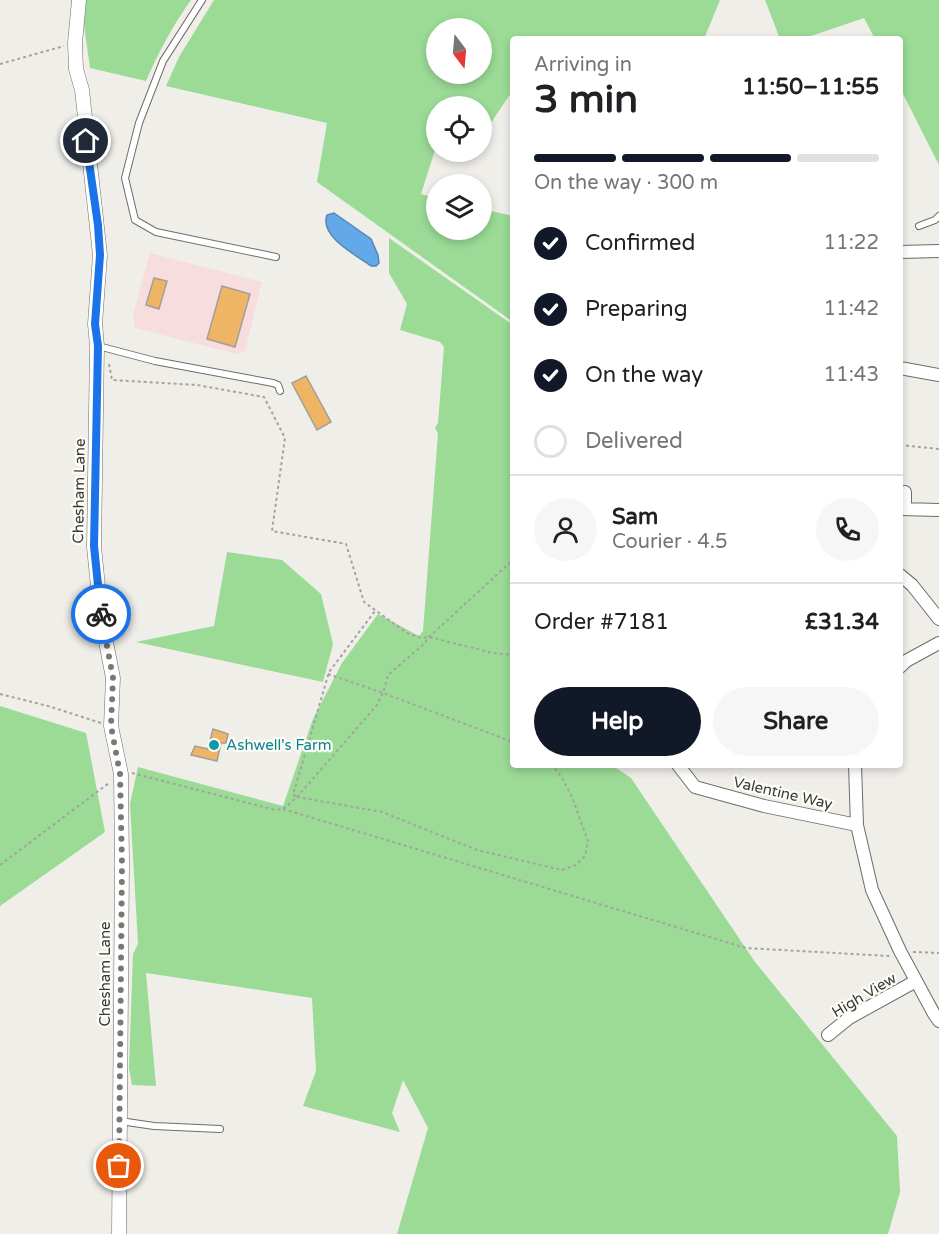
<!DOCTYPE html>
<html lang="en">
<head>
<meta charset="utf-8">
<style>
	:root { --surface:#fff; --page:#f6f6f6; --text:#202124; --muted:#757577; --line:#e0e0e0; --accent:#111827 }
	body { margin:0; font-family:"Varela Round",sans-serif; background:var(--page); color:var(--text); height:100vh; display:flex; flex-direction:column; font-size:22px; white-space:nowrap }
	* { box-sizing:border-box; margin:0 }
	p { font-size:20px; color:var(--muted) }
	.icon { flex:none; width:33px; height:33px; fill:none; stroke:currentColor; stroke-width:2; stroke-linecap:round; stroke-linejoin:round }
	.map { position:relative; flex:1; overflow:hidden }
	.sheet { position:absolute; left:510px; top:36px; width:393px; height:732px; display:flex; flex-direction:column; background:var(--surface); border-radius:6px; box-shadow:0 3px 9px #0003 }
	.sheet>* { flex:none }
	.needle { width:39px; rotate:164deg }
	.fabs { position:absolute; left:426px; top:18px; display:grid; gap:12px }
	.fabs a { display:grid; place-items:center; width:66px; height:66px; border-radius:50%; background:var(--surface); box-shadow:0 3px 9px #0003; font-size:30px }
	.pin { position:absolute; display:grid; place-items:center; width:51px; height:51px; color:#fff; margin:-26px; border:3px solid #fff; border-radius:50%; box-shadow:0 2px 6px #0007 }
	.courier { position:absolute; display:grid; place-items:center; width:60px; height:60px; margin:-30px; border:4px solid #1a73e8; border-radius:50%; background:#fff; color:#222; box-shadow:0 2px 8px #0007 }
	.head em { font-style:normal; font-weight:700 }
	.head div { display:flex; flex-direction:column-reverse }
	.head { display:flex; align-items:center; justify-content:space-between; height:102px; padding:0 24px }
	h1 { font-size:39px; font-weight:700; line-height:45px }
	.bar { display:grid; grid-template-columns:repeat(4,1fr); gap:9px 6px; align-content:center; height:72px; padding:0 24px }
	.bar i { height:8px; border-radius:4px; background:var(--line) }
	.bar .on { background:var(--accent) }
	.bar p { grid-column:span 4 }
	.line { display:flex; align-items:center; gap:15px; padding:0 24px; border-top:2px solid var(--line) }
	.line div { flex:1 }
	.round { display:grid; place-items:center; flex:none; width:63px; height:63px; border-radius:32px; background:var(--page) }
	ol { padding:0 24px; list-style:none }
	li { display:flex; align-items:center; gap:18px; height:66px }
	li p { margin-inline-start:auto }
	li .icon { padding:6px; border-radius:50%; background:var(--accent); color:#fff; stroke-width:4 }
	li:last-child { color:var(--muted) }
	li i { width:33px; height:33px; border:3px solid var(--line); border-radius:50% }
	.button { display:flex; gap:12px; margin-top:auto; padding:12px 24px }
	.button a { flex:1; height:69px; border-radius:36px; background:var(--accent); color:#fff; font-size:24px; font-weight:700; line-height:69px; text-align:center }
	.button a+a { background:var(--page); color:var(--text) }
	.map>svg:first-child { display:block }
</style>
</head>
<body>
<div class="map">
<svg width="939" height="1234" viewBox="0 0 939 1234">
	<rect width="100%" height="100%" fill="#efeee9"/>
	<path fill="#f8ddde" d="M150,253l112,29 -17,69 -8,3 -102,-26 -2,-13z"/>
	<path fill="#9bdb96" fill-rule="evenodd" d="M83,0h108c-18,25 -33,53 -45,81l-56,-13 -8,-57z
		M214,0h506l-16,39h-191v51l-31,46v-30h-46v41l-15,47 15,4v32h46v-21l31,7v106l-196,-140 10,-59 -161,-37 13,-29zM436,28h46v46h-46z
		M765,0h174v165l-39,-77v-49h-25l-11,-21 -62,21h-22z
		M389,238l124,87v440h99l19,13 124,184 142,174 3,56 -12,42h-491l31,-106 -25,-48 -11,33 8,19 -97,-26 13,-35 -4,-73 -166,-25 10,113 -24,-1 -3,-17 4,-114 5,-10 -8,-140 8,-37 145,39 30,-87 29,-56 36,-49 41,22 4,-5 15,-198 -3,-5 3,-5 6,-76 -4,-5 -40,-12 7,-26 -18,-31z
		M227,552l55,8 39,34 12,50 -10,38 -187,-40 78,-16z
		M0,706l86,27 19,99 -105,74z"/>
	<path fill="#63a8e9" stroke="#5687b4" stroke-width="1.5" d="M334,213l37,26 7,16 1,8 -3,3h-5c-15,-11 -52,-30 -44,-51z"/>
	<path fill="#efb565" stroke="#a29e9a" stroke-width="1.5" d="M154,278l13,3 -8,28 -13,-4z
		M222,286l28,8 -15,53 -28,-8z
		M306,376l25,46 -14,8 -25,-47z
		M213,729l15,5 -2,9h-5l-4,18 -26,-6 4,-9 13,3z"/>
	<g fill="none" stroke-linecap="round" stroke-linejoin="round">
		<defs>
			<path id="service" d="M202,0l-39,61 -24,62 -14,55 10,42 21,12 120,25
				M919,226l16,-6 4,-4
				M98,346l57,15 118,22 5,2 2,6
				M120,1121l34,5 66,3"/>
			<path id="minor" d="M900,252l39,-1
				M900,368l39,7
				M905,492v17
				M900,509l39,1
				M900,575l12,10 27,34
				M900,667l6,-6 33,-18
				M678,765l17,22 69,19 93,19
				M855,765l2,60 15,65 28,61 34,63 5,7
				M828,1035l21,-17 67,-37"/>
			<path id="tertiary" d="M79,0l-4,43 1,26 6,21 18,165 -5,69 2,22 -3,201 7,69 12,62 -2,48 10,48 1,90 -3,370"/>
		</defs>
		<use href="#service" stroke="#6e6d68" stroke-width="8"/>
		<use href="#minor" stroke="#6e6d68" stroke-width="14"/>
		<use href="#tertiary" stroke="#6e6d68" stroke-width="15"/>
		<path stroke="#a4a3a0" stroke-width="2" stroke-dasharray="3 3" stroke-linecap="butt" d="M0,64l64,-18
			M109,364l3,16 85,5 67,12 21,41 -13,93 74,13 18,58 43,31 14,5 8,-1 64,16 20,2
			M900,445l39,4
			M328,674l55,19 130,49
			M0,694l48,12 53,17
			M132,773l143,37 8,-1 14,-12 80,-92 6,-12 5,-18 36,-31 5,-7 84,-77
			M296,796l-3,-1 36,-123 46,-61
			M297,797l85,15 95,38 85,20 14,-5 9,-9 3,-15 -16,-44 -10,-19 -10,-13
			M283,809l463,139 144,8
			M0,865l109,-82
			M913,952l26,1"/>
		<use href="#service" stroke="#fff" stroke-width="6"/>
		<use href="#minor" stroke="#fff" stroke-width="12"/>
		<use href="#tertiary" stroke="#fff" stroke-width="14"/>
	</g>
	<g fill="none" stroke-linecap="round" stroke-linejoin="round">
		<path stroke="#797875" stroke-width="6" stroke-dasharray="0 10.8" d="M101,614l12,64 -2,48 9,48 2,90 -3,302"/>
		<path stroke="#1a73e8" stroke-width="8" d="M86,141l12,84 2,30 -5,69 3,22 -4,200 7,68"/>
	</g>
	<circle fill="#0f9aa8" stroke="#fdfcf6" stroke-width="2" cx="214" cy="745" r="6"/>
	<g text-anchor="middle" stroke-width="4.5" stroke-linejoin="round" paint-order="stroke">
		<g font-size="15" fill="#393937" stroke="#fdfcf6">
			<text transform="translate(79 491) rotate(-89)" y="5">Chesham Lane</text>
			<text transform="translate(783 793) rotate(13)" y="5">Valentine Way</text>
			<text transform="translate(105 974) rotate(-90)" y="5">Chesham Lane</text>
			<text transform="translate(864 995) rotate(-31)" y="5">High View</text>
		</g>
		<g font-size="15" fill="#0d838f" stroke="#fdfcf6" text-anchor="start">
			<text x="226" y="750">Ashwell's Farm</text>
		</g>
	</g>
</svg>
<div class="fabs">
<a><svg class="needle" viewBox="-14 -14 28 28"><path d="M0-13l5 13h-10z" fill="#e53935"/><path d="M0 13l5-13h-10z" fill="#757577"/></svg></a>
<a><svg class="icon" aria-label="locate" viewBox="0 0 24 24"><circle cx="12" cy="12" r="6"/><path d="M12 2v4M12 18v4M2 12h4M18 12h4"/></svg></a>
<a><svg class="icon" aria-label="layers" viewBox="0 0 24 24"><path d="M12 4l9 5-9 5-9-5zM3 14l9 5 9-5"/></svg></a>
</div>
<div class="pin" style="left:119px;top:1166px;background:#ea580c"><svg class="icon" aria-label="bag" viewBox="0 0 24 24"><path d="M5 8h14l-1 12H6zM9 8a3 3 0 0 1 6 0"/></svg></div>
<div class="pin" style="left:86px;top:141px;background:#1f2937"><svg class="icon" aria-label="home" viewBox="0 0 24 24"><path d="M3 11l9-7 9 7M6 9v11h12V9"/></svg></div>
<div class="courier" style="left:101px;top:614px"><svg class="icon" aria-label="bike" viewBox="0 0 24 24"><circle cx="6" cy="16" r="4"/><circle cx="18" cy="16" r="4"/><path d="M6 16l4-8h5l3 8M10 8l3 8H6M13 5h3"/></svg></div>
<section class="sheet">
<div class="head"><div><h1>3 min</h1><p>Arriving in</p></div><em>11:50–11:55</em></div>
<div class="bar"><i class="on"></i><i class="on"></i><i class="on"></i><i></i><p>On the way · 300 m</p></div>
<ol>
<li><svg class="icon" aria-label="check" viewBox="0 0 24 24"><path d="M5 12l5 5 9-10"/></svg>Confirmed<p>11:22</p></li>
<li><svg class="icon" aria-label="check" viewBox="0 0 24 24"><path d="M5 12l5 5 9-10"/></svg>Preparing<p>11:42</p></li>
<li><svg class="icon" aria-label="check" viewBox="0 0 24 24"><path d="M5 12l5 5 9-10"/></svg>On the way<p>11:43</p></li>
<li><i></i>Delivered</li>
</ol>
<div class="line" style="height:108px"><a class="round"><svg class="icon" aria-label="person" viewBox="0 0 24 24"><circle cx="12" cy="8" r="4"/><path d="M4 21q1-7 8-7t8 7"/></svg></a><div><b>Sam</b><p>Courier · 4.5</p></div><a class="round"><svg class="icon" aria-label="phone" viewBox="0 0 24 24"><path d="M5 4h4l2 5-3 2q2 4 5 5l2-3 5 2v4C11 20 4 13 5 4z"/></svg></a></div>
<div class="line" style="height:78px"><div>Order #7181</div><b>£31.34</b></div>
<div class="button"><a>Help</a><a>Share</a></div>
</section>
</div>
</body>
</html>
